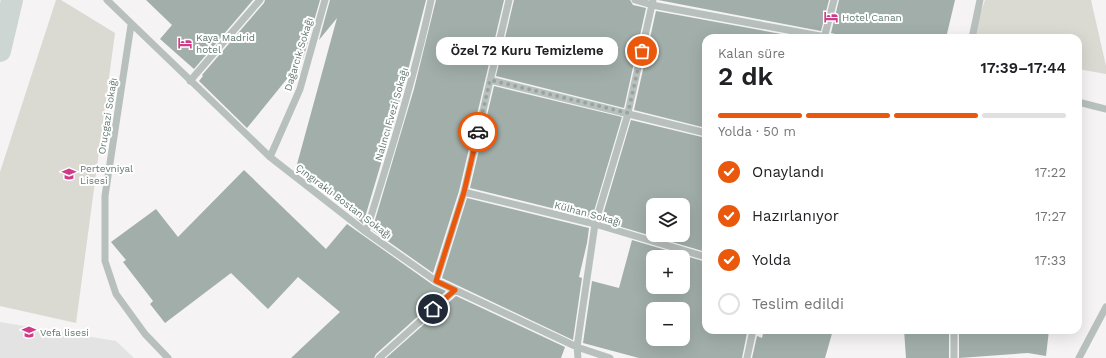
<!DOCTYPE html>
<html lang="tr">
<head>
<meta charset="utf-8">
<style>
	:root { --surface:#fff; --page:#f6f6f6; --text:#202124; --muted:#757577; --line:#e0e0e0; --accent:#ea580c }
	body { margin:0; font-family:"Work Sans",sans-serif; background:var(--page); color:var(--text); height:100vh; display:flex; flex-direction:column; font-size:15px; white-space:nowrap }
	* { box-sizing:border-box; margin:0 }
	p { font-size:13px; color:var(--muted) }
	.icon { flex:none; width:22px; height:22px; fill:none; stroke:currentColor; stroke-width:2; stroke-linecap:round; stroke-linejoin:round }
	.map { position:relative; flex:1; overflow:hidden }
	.drawer { position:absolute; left:702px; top:34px; width:380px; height:300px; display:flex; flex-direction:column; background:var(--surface); border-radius:12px; box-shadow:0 4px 16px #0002 }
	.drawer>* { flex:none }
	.fabs { position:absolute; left:646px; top:198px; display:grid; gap:8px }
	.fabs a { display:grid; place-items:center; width:44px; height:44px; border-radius:8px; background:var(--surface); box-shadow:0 4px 16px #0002; font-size:20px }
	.pin { position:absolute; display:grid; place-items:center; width:34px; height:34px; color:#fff; margin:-17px; border:2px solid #fff; border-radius:50%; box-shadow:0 1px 4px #0007 }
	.courier { position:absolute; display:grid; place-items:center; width:40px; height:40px; margin:-20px; border:3px solid #ea580c; border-radius:50%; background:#fff; color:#222; box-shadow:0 1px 5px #0007 }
	.bubble { position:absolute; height:28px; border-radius:12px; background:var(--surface); box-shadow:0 4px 16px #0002; font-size:13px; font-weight:600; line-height:28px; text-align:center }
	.headline em { font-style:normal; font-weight:600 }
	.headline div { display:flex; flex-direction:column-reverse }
	.headline { display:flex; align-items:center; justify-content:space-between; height:68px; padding:0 16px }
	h1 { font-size:26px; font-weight:600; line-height:30px }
	.bar { display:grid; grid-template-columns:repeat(4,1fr); gap:6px 4px; align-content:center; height:48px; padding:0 16px }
	.bar i { height:5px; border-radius:3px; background:var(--line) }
	.bar .selected { background:var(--accent) }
	.bar p { grid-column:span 4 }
	ol { padding:0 16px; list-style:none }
	li { display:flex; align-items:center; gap:12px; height:44px }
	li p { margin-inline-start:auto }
	li .icon { padding:4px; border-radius:50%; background:var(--accent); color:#fff; stroke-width:4 }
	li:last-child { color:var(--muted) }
	li i { width:22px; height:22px; border:2px solid var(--line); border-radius:50% }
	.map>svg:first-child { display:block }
</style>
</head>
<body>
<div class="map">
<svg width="1106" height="358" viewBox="0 0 1106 358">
	<rect width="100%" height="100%" fill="#f5f3f3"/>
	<path fill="#e3e3e3" d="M0,322l116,19 18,17h-134z"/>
	<path fill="#dad9d2" d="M56,0h5l54,33 -39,290 -76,-17v-134z
		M985,0h106l15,66v8l-28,-5v-31h-106z"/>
	<path fill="#a1aea9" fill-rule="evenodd" d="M146,0h107l-59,69 -34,-30 12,-14z
		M265,0h55l-17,59 -56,69 -48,-47 4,-5 -1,-1 62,-72z
		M330,0h96l-22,86 -41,138 -9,-8 3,-3 -61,-45 41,-150 -18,22z
		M436,0h68l-45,191 -26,82 -61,-43 42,-141z
		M514,0h116l3,5 13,3 -22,100 -128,-32z
		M658,0h171l-8,31z
		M839,0h116l-9,38h-110l-1,-4 -4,-1z
		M656,11l147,27h-97v90l-72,-18z
		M494,86l128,31 -30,101 -122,-30z
		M631,120l75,18v114l-105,-31zM653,205h30v30h-30z
		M244,170l82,79 21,-25 86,61 13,6 -70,63 -2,4h-83l49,-46 -42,-35 -30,32 -37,-36 -66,50 -15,-19 3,-3 -30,-39 3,-2 -15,-18 45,-33 22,28z
		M467,198l122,30 -2,15 -8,34 3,1 -9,62 -131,-62z
		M632,240l74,22v68h32l9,3 -5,25h-103l-56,-15 9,-62 27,7zM653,257h30v30h-30zM653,309h30v30h-30z
		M456,296l109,51 -4,11h-175z
		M764,330h69l-8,28h-73l5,-22 5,2z
		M904,330h45v28h-43z
		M959,330h90l-3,26 -18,-3 -69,5z"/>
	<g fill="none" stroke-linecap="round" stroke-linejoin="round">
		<path stroke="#b8c0bd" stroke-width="7" d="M107,0l163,157 96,75 70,49 141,66 33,11
			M635,0l17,5 179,33
			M131,25l-26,171v65l11,33 29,40 23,24
			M824,38l10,-38
			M972,38l8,-38
			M490,80l216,53
			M190,81l70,-81
			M1078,102l28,7
			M270,157l30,-68 25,-89
			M464,192l131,32 111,33
			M366,232c24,-77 48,-154 65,-232
			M436,281l28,-89 45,-192
			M379,358l76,-68
			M578,358l-1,-11 18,-123 32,-107 26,-117
			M747,358l6,-28
			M954,358v-28
			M1079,358l27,-51"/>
		<path stroke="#ced6d3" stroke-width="22" d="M0,51l12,-51"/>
	</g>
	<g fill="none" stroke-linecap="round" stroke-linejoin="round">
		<path stroke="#97a4a0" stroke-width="4" stroke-dasharray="0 7.2" d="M478,132l12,-52 138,33 14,-62"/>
		<path stroke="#ea580c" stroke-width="5" d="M433,309l22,-19 -19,-9 28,-89 14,-60"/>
	</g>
	<defs>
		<symbol id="hotel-bare" viewBox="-9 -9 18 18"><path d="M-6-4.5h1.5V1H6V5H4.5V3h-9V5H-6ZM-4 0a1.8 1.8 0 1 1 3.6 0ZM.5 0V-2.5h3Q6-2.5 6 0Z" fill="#cf3a89" stroke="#fff" stroke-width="2.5" paint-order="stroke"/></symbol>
		<symbol id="school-bare" viewBox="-9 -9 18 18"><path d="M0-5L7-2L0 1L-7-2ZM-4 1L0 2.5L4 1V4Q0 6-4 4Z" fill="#cf3a89" stroke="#fff" stroke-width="2.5" paint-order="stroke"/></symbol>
	</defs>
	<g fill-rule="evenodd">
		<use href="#hotel-bare" x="821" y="7" width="20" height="20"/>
		<use href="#hotel-bare" x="175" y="33" width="20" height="20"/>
		<use href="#school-bare" x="59" y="164" width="20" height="20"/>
		<use href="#school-bare" x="19" y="322" width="20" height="20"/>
	</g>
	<g text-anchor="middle" stroke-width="4" stroke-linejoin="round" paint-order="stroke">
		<g font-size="10" fill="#647a73" stroke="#fff" text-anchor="start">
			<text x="842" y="21">Hotel Canan</text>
			<text x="196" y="41">Kaya Madrid<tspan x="196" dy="12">hotel</tspan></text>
			<text x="80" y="172">Pertevniyal<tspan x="80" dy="12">Lisesi</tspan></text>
			<text x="40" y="336">Vefa lisesi</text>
		</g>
		<g font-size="10" fill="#647a73" stroke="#fff">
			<text transform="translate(298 54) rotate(-73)" y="4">Dağarcık Sokağı</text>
			<text transform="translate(391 114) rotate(-74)" y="4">Nalıncı Fvezi Sokağı</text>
			<text transform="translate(107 116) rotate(-81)" y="4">Oruçgazi Sokağı</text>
			<text transform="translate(344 201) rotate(37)" y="4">Çıngıraklı Bostan Sokağı</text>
			<text transform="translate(588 213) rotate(15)" y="4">Külhan Sokağı</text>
		</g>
	</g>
</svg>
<div class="fabs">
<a><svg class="icon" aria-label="layers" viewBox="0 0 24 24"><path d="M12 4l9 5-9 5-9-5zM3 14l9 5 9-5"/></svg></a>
<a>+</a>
<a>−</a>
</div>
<div class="pin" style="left:642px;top:51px;background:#ea580c"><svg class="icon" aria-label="bag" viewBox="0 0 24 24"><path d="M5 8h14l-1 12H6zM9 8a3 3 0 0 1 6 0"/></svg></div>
<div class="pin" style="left:433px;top:309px;background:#1f2937"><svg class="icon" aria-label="home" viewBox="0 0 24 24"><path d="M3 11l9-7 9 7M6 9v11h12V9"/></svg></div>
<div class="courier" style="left:478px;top:132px"><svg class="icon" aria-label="car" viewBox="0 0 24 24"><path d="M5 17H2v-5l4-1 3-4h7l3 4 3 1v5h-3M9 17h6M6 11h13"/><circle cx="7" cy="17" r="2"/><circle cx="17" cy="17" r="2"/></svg></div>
<div class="bubble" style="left:436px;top:37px;width:182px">Özel 72 Kuru Temizleme</div>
<section class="drawer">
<div class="headline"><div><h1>2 dk</h1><p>Kalan süre</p></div><em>17:39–17:44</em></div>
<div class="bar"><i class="selected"></i><i class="selected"></i><i class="selected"></i><i></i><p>Yolda · 50 m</p></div>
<ol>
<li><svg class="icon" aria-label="check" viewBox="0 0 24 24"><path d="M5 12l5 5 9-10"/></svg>Onaylandı<p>17:22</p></li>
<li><svg class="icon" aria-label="check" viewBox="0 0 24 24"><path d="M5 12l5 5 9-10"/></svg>Hazırlanıyor<p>17:27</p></li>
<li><svg class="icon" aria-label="check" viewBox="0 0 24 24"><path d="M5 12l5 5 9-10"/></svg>Yolda<p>17:33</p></li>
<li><i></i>Teslim edildi</li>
</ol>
</section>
</div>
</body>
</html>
